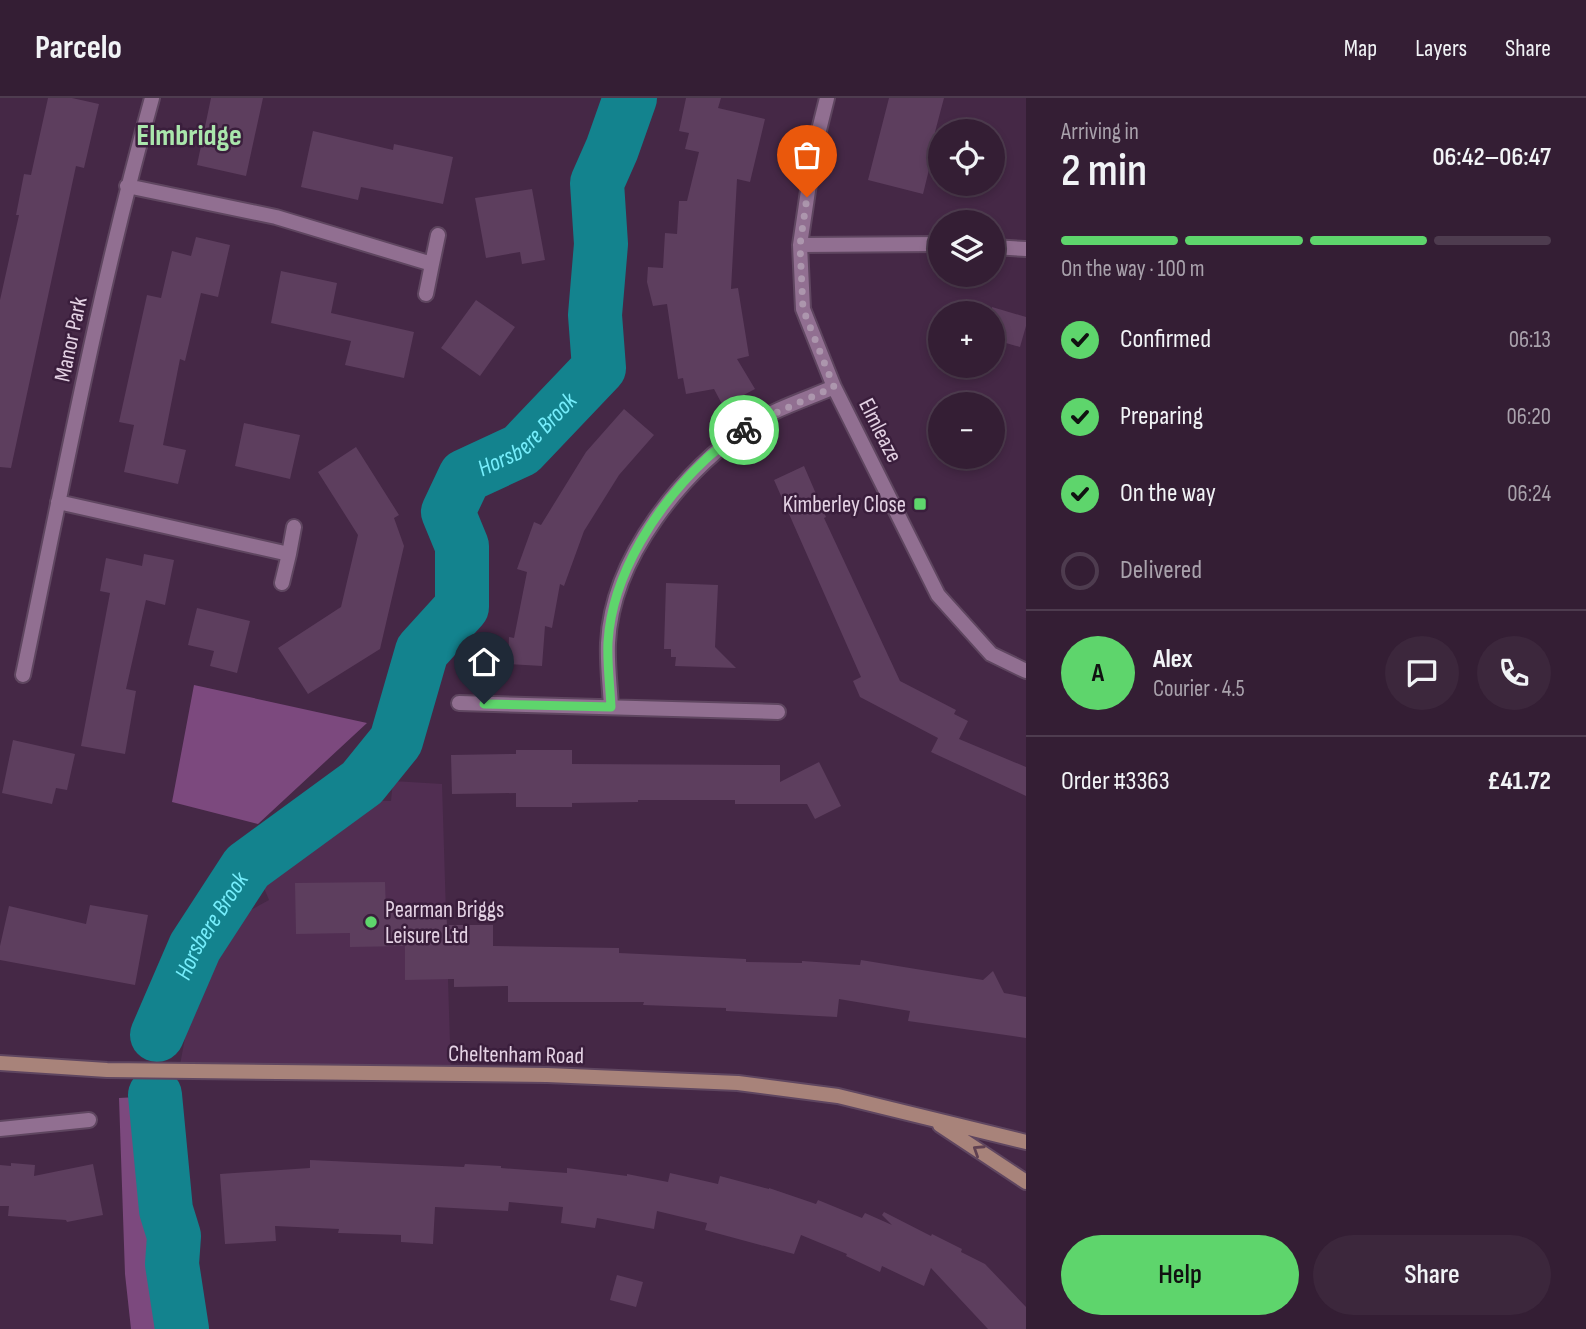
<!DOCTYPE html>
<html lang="en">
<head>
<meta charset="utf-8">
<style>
	:root { --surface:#341e34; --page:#3c273c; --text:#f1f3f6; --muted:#a9a2ac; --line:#4e3c4f; --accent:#5ed56c }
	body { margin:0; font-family:"Sofia Sans Condensed",sans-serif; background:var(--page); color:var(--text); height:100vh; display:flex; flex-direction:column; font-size:26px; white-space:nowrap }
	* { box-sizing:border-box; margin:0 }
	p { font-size:23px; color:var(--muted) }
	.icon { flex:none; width:38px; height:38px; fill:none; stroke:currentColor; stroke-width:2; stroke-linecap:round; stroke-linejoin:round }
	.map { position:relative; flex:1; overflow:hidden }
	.panel { display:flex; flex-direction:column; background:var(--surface); width:560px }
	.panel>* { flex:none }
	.tools { position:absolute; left:928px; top:21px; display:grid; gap:14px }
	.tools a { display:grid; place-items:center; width:77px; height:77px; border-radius:50%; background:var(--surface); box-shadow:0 4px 10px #0003,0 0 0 2px var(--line); font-size:35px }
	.pin { position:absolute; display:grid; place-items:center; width:60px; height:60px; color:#fff; margin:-72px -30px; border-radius:50% 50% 50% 0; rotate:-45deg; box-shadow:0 0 7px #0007 }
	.pin .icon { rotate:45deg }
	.courier { position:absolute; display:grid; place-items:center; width:70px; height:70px; margin:-35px; border:5px solid #5ed56c; border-radius:50%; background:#fff; color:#222; box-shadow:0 2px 9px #0007 }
	.headline em { font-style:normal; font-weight:600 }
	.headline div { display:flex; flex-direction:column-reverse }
	.headline { display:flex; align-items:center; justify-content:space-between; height:119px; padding:0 35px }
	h1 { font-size:46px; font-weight:600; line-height:52px }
	.bar { display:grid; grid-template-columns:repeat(4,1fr); gap:10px 7px; align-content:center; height:84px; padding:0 35px }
	.bar i { height:9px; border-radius:5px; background:var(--line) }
	.bar .active { background:var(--accent) }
	.bar p { grid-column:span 4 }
	.line { display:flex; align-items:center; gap:18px; padding:0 35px; border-top:2px solid var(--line) }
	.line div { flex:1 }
	.round { display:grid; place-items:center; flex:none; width:74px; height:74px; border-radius:37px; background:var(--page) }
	ol { padding:0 35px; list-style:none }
	li { display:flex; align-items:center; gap:21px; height:77px }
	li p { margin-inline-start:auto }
	li .icon { padding:7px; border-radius:50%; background:var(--accent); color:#111; stroke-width:4 }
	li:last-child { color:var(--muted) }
	li i { width:38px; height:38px; border:4px solid var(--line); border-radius:50% }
	.cta { display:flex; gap:14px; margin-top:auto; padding:14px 35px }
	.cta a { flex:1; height:80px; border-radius:42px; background:var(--accent); color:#111; font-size:28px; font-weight:600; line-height:80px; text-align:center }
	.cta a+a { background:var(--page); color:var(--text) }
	header { display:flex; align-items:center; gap:42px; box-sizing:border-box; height:98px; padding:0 35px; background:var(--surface); border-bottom:2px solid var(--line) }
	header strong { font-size:33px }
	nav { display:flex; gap:38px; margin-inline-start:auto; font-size:24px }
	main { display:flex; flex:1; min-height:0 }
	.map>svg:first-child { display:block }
</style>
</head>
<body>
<header>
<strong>Parcelo</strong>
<nav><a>Map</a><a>Layers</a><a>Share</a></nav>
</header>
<main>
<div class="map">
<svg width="1026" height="1231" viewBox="0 0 1026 1231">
	<rect width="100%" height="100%" fill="#452846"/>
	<path fill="#512e52" d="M393,683l49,3 9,292 -272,-6 20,-106 21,-37 49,-27 -13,-31 94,-69 41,1z"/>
	<path fill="#7c497e" d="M194,587l173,38 -109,101 -86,-22z
		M155,998h25l22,233h-71l-6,-55 -6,-176z"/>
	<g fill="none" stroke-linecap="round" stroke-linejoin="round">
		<g stroke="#13838e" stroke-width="54">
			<path id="s1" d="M157,937l38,-88 52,-80 115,-84 34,-42 26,-90 40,-44v-61l-14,-34 17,-36 56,-26 78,-82 -4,-53 6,-71 -4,-61 15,-34 18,-51"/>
			<path d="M155,997l11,115 8,26 -2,28 10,65"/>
		</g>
	</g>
	<path fill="#5d3e5e" d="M48,0h24l27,6 -15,64 -8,-2 -65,302 -11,-1v-167l19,-85h-3l8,-41 7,1z
		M211,0h52l-17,78 -49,-11z
		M686,0h35l-3,10 47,11 -15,63 -13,-3 -6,110 7,-1 11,68 -12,3 18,30 -32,17 -9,-17 -28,5 -3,-16 -5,1 -11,-75 -14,2 -6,-24 1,-15 15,1 2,-35 12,1 2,-33h8l12,-49 -14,-3 4,-16 -10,-2z
		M889,0h55l-9,34 3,1 -15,61 -55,-14z
		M313,33l80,19 1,-6 59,13 -10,47 -82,-17 -3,13 -57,-13z
		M532,91l13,71 -23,4 -2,-12 -34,6 -11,-60z
		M196,139l34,8 -12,52 -17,-4 -16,68 -5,-2 -17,86 23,5 -8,34 -54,-12 10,-47 -15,-3 28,-127 14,3 11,-47 19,5z
		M281,173l56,12 -6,30 83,19 -10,46 -59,-13 6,-24 -80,-18z
		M476,202l39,27 -35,49 -39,-28z
		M992,209l34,10v9l-6,21 -28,-8z
		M624,311l30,26 -35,40 -35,56 -20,55 -4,-2 -8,44 -7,-2 -3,40 -34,-2 1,-27 5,1 13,-66 -10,-3 17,-47 7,3 45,-73z
		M244,325l56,12 -10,44 -55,-13z
		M356,349l43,68 -5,3 10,28 -24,103 -72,45 -30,-46 63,-41 17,-72 -40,-63z
		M804,368l22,51 -2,1 76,163 56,29 -2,4 14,7 -9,18 67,28v29l-95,-44 7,-14 -78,-41 -7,-16 8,-4 -87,-197z
		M144,456l30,6 -9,45 -19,-5 -20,89 10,2 -11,63 -44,-8 29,-153 -10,-2 6,-33 36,8z
		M666,485l52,2 -3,62 21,21 -61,-2 1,-9h-5v-8h-7z
		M197,510l53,13 -13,52 -27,-7 4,-15 -26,-6z
		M13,642l62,14 -8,36 -11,-2 -4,16 -50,-11z
		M516,652h56v14l208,1v17l39,-20 22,44 -26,13 -8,-15h-72v-4h-97v2l-66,1v4h-56v-14l-64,1 -1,-39 65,-1z
		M385,784l1,30 60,-2 1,15h46v21l126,2v5l127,6v3l56,1v-2l58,4 1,-5 122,20 10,-9 11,22 22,4v41l-118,-17 2,-10 -71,-12 -2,18 -111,-6v-3l-83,-3 1,-3h-136v-16l-54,1v-8l-49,1v-34l-55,1v-14l-54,1 -1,-51z
		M90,807l58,10 -13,70 -135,-25v-14l9,-40 77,18z
		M310,1062l154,7 1,-3 36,2v2l66,5v-5l60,8v-2l41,8 2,-9 48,11 2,-8 49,13v-1l47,16 2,-4 44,18 3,-5 27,12 -10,-10 2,-3 47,24 1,-2 30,15 -1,3 24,12 41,43v22h-38l-57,-61 -7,18 -42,-20 -2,6 -34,-16 1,-2 -46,-19 -7,19 -89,-24 2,-7 -50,-12 -3,18 -57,-11 -2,10 -34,-5 2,-16 -54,-5 -1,9 -73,-4 -2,37 -32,-2v-7l-63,-2 1,-4 -64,-3 1,15 -51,3 -5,-70 90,-6z
		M11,1065l24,2 -1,11 59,-12 10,51 -36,7 -1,-2 -58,-4 1,-10h-9v-41l11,1z
		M617,1177l26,7 -7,25 -26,-7z"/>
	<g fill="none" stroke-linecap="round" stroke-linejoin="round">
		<defs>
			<path id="street" d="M827,0l-13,52 -14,95 3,64 31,78 104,208 53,59 35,17
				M127,88l149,31 156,47 6,-29
				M800,147l140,-1
				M992,149l34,2
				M426,196l6,-30
				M58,404l231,52 5,-27
				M282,485l7,-29
				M23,577c40,-193 76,-387 129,-577
				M459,605l319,9
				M611,609c-1,-21 -4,-43 -3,-64 4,-86 75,-172 143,-218 23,-16 58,-27 83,-38
				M0,1031l89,-9"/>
			<path id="secondary" d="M0,965l107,7 440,5 191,8 100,13 188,46
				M940,1027l86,57"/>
		</defs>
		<use href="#street" stroke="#5f4660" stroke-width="18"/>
		<use href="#secondary" stroke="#5f4660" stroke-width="18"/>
		<use href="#street" stroke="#916f91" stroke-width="14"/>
		<use href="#secondary" stroke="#a8837a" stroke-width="14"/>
	</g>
	<defs><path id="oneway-chevron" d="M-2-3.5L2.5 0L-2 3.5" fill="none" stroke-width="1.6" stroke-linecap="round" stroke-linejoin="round" transform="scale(1.75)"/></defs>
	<use stroke="#604152" href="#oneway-chevron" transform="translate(978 1052) rotate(-147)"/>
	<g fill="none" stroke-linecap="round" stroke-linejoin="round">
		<path stroke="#ac96ad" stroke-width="7" stroke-dasharray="0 12.6" d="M744,332l9,-7 81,-36 -31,-78 -3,-64 7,-48"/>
		<path stroke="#5ed56c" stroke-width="9" d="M484,606l127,3c-1,-21 -4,-44 -3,-65 4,-68 49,-137 98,-183 11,-11 26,-19 38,-29"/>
	</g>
	<g fill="#5ed56c" stroke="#3a1e3c" stroke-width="2.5">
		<rect x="913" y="399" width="14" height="14" rx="3.5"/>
		<circle cx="371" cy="824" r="7"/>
	</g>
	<g text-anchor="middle" stroke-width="5" stroke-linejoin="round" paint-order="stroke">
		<g font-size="23" fill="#e4d2e4" stroke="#3a1e3c">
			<text transform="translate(70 241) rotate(-78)" y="8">Manor Park</text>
			<text transform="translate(881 332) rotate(63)" y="8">Elmleaze</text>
			<text transform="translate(516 956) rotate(1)" y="8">Cheltenham Road</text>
		</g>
		<g font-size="23" fill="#e4d2e4" stroke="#3a1e3c" text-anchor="end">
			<text x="906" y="414">Kimberley Close</text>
			<text x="385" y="819" text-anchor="start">Pearman Briggs<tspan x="385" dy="26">Leisure Ltd</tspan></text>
		</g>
		<g font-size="24" font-style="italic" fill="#76eefc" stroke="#3a1e3c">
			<text dy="8" stroke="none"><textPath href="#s1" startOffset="754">Horsbere Brook</textPath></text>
			<text dy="8" stroke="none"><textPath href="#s1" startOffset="122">Horsbere Brook</textPath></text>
		</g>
		<g font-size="30" font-weight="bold" fill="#aae6ac" stroke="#3a1e3c">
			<text x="189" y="47">Elmbridge</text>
		</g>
	</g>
</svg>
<div class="tools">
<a><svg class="icon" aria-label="locate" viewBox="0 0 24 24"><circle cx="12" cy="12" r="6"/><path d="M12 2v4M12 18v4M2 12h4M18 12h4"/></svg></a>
<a><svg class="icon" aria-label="layers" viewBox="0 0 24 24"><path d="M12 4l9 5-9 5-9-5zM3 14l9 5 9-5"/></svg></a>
<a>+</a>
<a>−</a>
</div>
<div class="pin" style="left:807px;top:99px;background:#ea580c"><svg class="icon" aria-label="bag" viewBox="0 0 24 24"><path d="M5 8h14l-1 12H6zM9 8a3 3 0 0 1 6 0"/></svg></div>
<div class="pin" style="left:484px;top:606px;background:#1f2937"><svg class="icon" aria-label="home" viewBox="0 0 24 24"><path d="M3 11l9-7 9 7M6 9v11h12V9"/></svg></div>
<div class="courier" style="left:744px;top:332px"><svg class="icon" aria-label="bike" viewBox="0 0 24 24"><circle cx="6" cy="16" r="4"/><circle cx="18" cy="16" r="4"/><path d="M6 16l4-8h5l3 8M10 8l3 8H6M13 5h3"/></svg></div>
</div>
<section class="panel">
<div class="headline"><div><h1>2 min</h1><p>Arriving in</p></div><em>06:42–06:47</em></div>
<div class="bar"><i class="active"></i><i class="active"></i><i class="active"></i><i></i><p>On the way · 100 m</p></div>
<ol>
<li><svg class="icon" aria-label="check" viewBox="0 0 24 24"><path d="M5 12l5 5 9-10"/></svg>Confirmed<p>06:13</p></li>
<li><svg class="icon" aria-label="check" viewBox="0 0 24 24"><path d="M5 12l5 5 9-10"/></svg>Preparing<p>06:20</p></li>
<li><svg class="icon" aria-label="check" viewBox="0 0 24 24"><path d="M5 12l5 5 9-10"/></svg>On the way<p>06:24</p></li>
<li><i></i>Delivered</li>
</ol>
<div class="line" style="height:126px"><b class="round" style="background:var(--accent);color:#111">A</b><div><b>Alex</b><p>Courier · 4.5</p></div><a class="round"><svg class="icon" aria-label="chat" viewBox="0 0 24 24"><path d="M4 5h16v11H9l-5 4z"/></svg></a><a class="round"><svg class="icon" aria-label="phone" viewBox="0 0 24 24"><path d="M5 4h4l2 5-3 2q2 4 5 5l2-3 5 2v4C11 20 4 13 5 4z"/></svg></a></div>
<div class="line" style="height:91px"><div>Order #3363</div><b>£41.72</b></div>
<div class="cta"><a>Help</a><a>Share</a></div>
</section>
</main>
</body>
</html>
